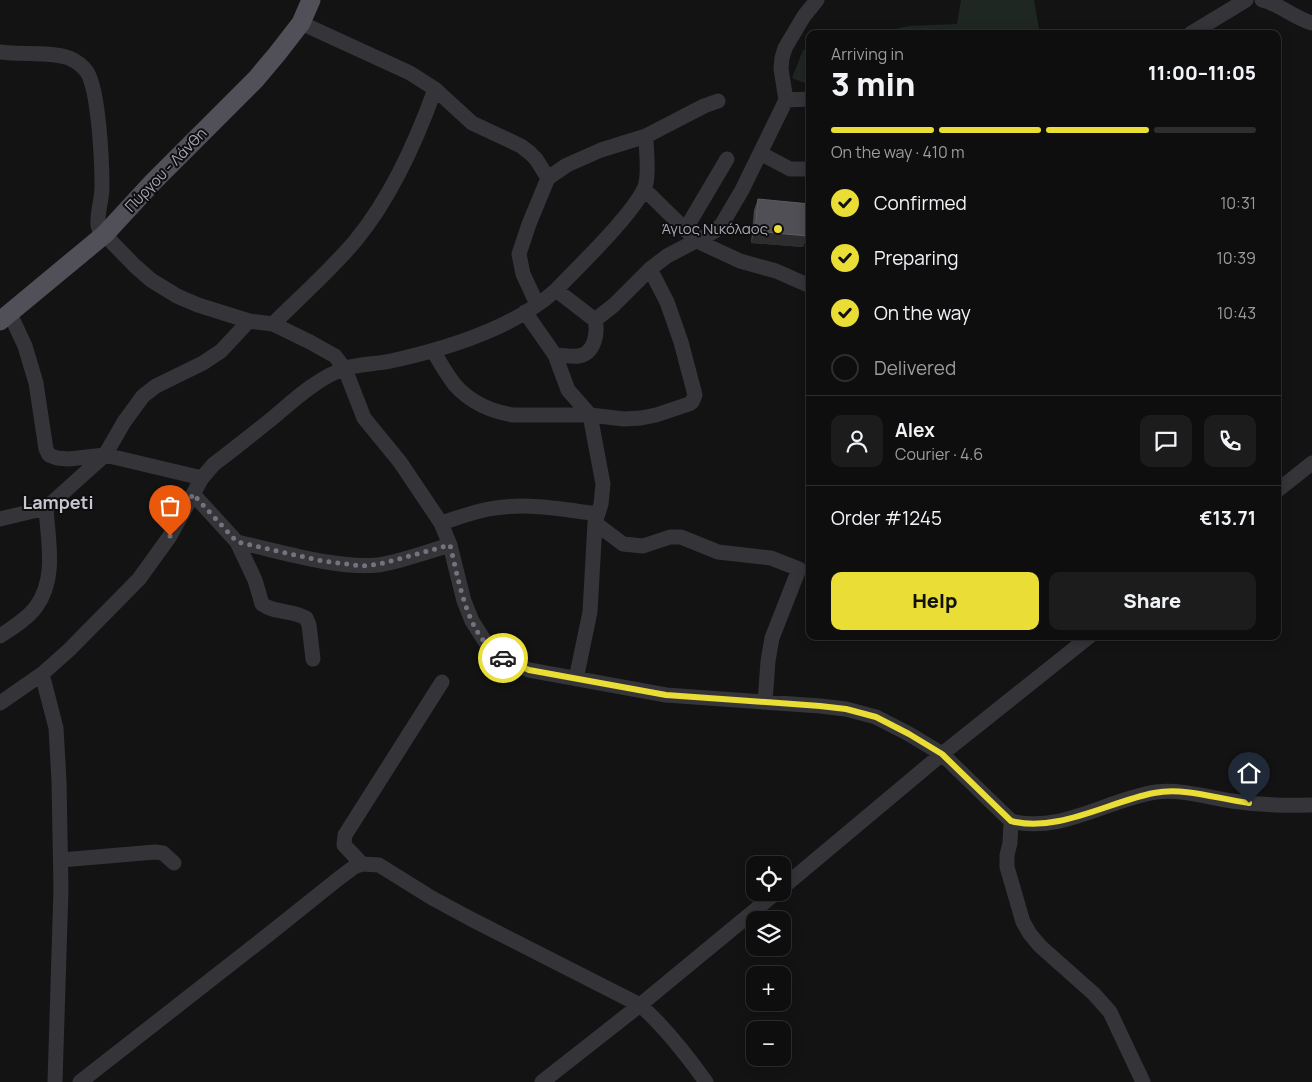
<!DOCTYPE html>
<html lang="en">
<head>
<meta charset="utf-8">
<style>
	:root { --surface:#0e0e0f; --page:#1c1c1d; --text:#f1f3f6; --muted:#9b9c9e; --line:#2e2e2f; --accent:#e9dd36 }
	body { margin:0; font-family:Manrope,sans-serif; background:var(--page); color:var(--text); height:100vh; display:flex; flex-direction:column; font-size:19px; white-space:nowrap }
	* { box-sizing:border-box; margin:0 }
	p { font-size:16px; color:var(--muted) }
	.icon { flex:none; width:28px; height:28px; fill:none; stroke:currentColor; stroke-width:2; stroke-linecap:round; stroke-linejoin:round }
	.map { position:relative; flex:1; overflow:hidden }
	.panel { position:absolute; left:806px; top:30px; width:475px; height:610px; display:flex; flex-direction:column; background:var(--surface); border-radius:10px; box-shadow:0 2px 12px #0003,0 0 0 1px var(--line) }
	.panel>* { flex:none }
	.controls { position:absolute; left:746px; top:856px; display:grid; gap:10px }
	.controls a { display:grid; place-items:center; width:45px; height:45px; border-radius:10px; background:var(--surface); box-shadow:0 2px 12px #0003,0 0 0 1px var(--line); font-size:25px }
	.pin { position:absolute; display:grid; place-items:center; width:42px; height:42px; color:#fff; margin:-51px -21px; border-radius:50% 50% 50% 0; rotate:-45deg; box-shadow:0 0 5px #0007 }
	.pin .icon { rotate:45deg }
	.courier { position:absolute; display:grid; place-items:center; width:50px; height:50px; margin:-25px; border:4px solid #e9dd36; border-radius:50%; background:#fff; color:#222; box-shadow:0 1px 6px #0007 }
	.headline em { font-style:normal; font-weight:800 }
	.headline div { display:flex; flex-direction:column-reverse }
	.headline { display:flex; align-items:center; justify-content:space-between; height:85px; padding:0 25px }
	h1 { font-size:32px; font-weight:800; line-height:38px }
	.bar { display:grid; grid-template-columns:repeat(4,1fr); gap:8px 5px; align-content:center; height:60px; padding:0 25px }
	.bar i { height:6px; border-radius:4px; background:var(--line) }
	.bar .on { background:var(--accent) }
	.bar p { grid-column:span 4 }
	.line { display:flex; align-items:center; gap:12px; padding:0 25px; border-top:1px solid var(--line) }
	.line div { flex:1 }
	.round { display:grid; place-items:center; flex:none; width:52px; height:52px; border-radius:10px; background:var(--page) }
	ol { padding:0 25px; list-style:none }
	li { display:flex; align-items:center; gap:15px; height:55px }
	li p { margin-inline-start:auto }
	li .icon { padding:5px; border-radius:50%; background:var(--accent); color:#111; stroke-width:4 }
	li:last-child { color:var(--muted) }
	li i { width:28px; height:28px; border:2px solid var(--line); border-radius:50% }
	.action { display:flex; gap:10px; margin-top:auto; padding:10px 25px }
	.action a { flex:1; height:58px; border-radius:10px; background:var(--accent); color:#111; font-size:20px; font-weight:800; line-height:58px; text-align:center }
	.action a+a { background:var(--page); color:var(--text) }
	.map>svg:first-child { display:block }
</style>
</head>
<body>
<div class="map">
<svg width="1312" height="1082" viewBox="0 0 1312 1082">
	<rect width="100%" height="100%" fill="#131314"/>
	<path fill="#1f2722" d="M961,0h73l6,34h-168l37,-8 48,-2z
		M803,50l7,1v34l-18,-7z"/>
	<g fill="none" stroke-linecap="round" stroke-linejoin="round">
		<path stroke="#353439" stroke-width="15" d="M1262,0c18,4 32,18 50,23
			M301,23l109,50 25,16 37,34 49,23 9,7 6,6 12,19
			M1190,34l56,-34
			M0,52c21,3 50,-1 69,6 7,3 14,8 18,14 12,19 15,91 15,115 0,13 -5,25 -4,38l1,4 36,37 16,14 26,16 21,9 51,16 24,3 37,18 25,14 10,13 19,49 36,44 41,61 9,22 14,56 8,20 16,25 17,13 24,11 137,25 154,11 26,3 30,8 33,17 33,20 69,67c50,13 97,-22 145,-29 26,-3 50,5 76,9 27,4 53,5 80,4
			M786,100l24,-1
			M760,153l30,16h20
			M644,189l53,52 43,20 36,10 34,15
			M685,230l42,-71
			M556,290c19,-20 85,-83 90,-107 3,-15 0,-32 0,-47l58,-30 14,-5
			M537,304l-14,-30 -4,-20 10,-30 19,-46 19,-13 34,-15 45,-14
			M525,312l30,43 13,35 22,25 13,69 -2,20 -6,19 -5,89 -14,67
			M10,314l15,32 11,37 10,66 3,6 8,3 12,1 36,-4 97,23
			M273,324c27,-27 58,-54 83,-84 36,-44 60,-98 79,-151
			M433,351c7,11 14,24 22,34 15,17 37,27 59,30h76l34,4 17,-1 15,-3 33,-11 3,-2 3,-7 -14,-53 -14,-40 -17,-33
			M555,355c8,0 17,2 24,1 16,-3 19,-24 16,-36
			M1278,490l34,-27
			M193,494l44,48 18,38 7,24c12,9 30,6 44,14l3,7 4,34
			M0,519l46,-11 59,-53 19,-33 19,-26 13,-10 47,-23 18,-12 28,-30
			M441,523c16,-5 32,-11 48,-14 35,-7 74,0 108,5
			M595,523l28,21 20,2 27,-9h11l37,15 53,6 28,11 -27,69 -4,23 -3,41
			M237,542c43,9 98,27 141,23 21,-3 51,-14 72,-20
			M0,636c12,-8 27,-17 36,-29 21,-29 12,-66 10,-99
			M42,674l14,54 3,53 2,108 -6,193
			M0,703l42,-29 27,-24 70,-71 31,-43 32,-58 12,-14c20,-15 40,-31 60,-47 21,-18 45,-40 72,-49 14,-4 30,-4 45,-7 55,-12 122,-32 165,-71l39,30 19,-15 36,-36 17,-13 48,-25 7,-7 20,-34 44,-90 -5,-31 1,-11 3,-10 19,-32 13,-16
			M1011,821l-1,22 -3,12v12l16,55 7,12 10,12 54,48 16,18 33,70
			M61,860l94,-8 8,1 11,10
			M362,864l-18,-19 1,-10 97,-153
			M782,888l160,-134 148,-118
			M80,1082l193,-151 65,-52 16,-12 8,-3 17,1 53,33 39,21 169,86c26,23 46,49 66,77
			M542,1082l98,-77 137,-113"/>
		<path stroke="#515058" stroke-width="19" d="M0,321l105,-87 48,-52 103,-103 21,-25 24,-31 10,-23"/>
	</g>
	<path fill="#454449" d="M758,199l49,37 -4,11 -52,-4 3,-33z"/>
	<path fill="#2d2c2f" d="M755,231l52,5 -4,11 -52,-4z"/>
	<path fill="#504f55" stroke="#5d5c64" d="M926,29l2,5h-19z
		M758,199l52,5 -3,32 -52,-5z"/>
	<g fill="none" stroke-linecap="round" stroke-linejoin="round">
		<path stroke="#72737c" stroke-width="5" stroke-dasharray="0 9" d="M170,536l23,-42 44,48 85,19 40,5 18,-2 70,-19c8,32 15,77 38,101 4,5 10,8 15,12"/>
		<path stroke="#e9dd36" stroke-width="6" d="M503,658l26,12 137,25 154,11 26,3 30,8 33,17 33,20 69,67c47,12 97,-19 143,-28 31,-6 64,6 95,10"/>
	</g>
	<circle fill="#e9dd36" stroke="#0e0e0f" stroke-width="2" cx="778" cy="229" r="5"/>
	<g text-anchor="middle" stroke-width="4" stroke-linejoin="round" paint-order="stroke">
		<g font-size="15" fill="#a5a6b4" stroke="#0e0e0f">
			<text transform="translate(166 170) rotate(-46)" y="5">Πύργου - Λάνθη</text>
		</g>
		<g font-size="15" fill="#a5a6b4" stroke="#0e0e0f" text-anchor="end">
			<text x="768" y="234">Άγιος Νικόλαος</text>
		</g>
		<g font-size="18" font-weight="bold" fill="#c6c6d0" stroke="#0e0e0f">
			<text x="58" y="509">Lampeti</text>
		</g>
	</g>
</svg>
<div class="controls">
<a><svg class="icon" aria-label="locate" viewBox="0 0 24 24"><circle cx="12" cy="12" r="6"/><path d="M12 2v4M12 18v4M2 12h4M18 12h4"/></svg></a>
<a><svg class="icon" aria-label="layers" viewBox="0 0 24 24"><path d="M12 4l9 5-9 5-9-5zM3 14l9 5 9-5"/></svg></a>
<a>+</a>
<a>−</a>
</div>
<div class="pin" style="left:170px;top:536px;background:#ea580c"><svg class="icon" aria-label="bag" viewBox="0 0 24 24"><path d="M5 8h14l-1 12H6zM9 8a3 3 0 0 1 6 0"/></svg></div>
<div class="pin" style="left:1249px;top:803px;background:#1f2937"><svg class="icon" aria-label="home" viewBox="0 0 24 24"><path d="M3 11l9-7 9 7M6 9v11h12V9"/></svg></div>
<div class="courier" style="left:503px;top:658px"><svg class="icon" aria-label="car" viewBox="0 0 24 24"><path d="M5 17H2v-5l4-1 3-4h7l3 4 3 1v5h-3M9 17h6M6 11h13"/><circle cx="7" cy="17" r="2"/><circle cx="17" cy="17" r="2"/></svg></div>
<section class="panel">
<div class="headline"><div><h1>3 min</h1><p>Arriving in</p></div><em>11:00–11:05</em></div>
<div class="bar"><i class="on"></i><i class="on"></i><i class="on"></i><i></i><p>On the way · 410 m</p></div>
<ol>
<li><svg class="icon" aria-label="check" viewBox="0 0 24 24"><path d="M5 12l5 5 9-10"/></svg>Confirmed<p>10:31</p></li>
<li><svg class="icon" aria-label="check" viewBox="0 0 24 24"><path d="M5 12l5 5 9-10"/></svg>Preparing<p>10:39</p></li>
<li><svg class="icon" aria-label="check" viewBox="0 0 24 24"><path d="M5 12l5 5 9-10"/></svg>On the way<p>10:43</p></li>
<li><i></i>Delivered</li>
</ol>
<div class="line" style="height:90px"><a class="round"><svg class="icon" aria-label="person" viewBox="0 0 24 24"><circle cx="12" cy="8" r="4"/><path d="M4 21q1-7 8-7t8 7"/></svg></a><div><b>Alex</b><p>Courier · 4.6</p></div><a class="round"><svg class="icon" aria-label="chat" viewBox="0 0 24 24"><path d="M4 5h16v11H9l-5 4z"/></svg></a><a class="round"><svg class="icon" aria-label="phone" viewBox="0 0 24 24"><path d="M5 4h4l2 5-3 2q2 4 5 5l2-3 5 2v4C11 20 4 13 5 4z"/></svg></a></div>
<div class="line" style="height:65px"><div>Order #1245</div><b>€13.71</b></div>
<div class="action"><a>Help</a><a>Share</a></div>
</section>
</div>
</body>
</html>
